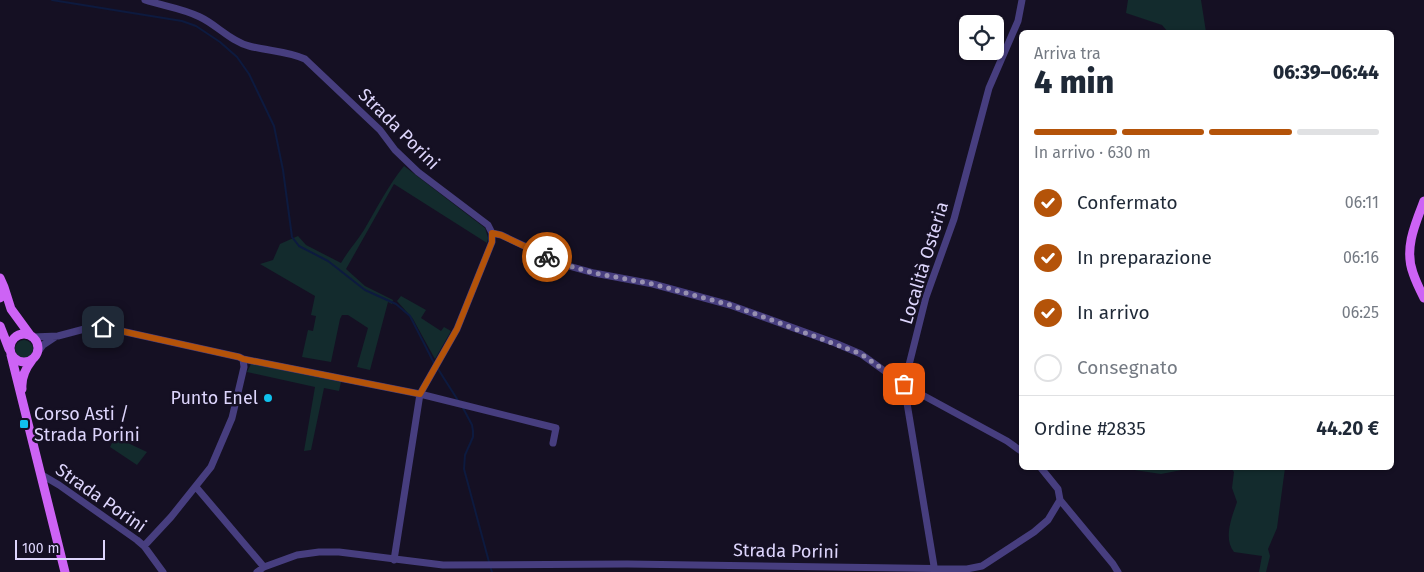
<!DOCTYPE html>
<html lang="it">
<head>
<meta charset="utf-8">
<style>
	:root { --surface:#fff; --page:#f6f6f7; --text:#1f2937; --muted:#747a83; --line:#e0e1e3; --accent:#b45309 }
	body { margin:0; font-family:"Fira Sans",sans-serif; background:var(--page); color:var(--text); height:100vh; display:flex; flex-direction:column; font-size:19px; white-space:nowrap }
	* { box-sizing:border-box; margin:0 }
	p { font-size:16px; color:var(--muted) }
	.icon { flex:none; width:28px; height:28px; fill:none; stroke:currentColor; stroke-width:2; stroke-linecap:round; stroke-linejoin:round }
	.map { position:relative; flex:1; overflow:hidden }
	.drawer { position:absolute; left:1019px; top:30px; width:375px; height:440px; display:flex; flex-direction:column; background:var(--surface); border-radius:8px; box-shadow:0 1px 4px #0004 }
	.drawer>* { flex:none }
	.tools { position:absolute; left:959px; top:15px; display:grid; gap:10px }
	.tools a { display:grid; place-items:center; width:45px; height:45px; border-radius:8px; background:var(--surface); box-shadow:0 1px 4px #0004; font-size:25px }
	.scale { position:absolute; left:15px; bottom:12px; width:90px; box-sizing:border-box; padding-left:5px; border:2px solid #ddd5fc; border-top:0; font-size:14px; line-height:18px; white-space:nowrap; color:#ddd5fc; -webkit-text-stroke:4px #151023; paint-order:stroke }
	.pin { position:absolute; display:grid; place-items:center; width:42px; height:42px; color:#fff; margin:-21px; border-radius:10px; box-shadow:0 2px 8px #0006 }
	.courier { position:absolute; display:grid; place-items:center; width:50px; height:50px; margin:-25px; border:4px solid #b45309; border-radius:50%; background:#fff; color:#222; box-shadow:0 1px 6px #0007 }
	.overview em { font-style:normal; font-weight:800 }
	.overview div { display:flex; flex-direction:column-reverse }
	.overview { display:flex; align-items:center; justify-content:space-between; height:85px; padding:0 15px }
	h1 { font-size:32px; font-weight:800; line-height:38px }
	.bar { display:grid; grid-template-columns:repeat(4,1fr); gap:8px 5px; align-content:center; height:60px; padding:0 15px }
	.bar i { height:6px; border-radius:4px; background:var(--line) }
	.bar .on { background:var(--accent) }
	.bar p { grid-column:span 4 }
	.line { display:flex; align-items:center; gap:12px; padding:0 15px; border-top:1px solid var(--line) }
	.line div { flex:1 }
	ol { padding:0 15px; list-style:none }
	li { display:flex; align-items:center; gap:15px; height:55px }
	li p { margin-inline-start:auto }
	li .icon { padding:5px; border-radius:50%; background:var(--accent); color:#fff; stroke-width:4 }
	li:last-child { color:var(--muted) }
	li i { width:28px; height:28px; border:2px solid var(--line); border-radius:50% }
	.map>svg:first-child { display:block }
</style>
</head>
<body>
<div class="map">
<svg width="1424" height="572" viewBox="0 0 1424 572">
	<rect width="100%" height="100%" fill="#151023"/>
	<path fill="#132b2d" d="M1128,0h73l5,32h-38l-6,-7 -36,-12z
		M404,166l81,62 3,10 -1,5 -93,-59 -48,85 19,17 28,14 -1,4 -4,-2 -18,68 -13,-3 11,-39 -20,-13h-6l-2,4 -9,43 -29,-5 6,-27 5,1 3,-15 -5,-1 4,-19 -55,-32 13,-4 7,-16 18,-8 8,9 35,18c7,-12 16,-22 23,-33 13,-22 24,-44 40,-64z
		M401,296l25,14 -5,8 20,13 3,-4 7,4 -16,28 -22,-40 -16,-18z
		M15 349a9 9 0 1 1 18 0a9 9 0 1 1-18 0Z
		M251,364l90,18 -2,9 -15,-3 -13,62 -7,1 11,-64 -68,-15z
		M115,437l32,15 -10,13 -27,-18z
		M1121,468h71l-31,6z
		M1231,468h54l-8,60 -9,21 2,7 -4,16h-7l3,-16 -28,-4c-11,-14 -2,-35 3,-50l-5,-14 2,-16z"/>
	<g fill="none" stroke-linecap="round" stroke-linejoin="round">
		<path stroke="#0d1a3f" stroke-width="2" d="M52,0l130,21 14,5 24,16 17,15 12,17 25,52 9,44 9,67 7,9 29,15 37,29 31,14 14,12 25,49
			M438,369l21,33
			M462,406l10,19 1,6v6l-8,18 -1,14 25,93
			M490,566l2,6"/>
		<path stroke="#473e7f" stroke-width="7" d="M145,0c18,6 37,8 55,17 17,8 30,24 49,29 19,5 38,5 56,13l75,71 15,20 23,22 70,53 4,8v9l-35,87 -37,65 -26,166
			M492,233l9,2 64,30 29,8 59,11 77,21 105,38 26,11 43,31 103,56 14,10
			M33,337l25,-1 34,-9h11l136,30 4,2 1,8 -12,51 -21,49 -40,50 -27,29
			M38,352l5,-7 12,-8
			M243,359l177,35 136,34 -3,15
			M1041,468l17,21 2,11
			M42,475l17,10 78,55 7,6 19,26
			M196,487l68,80
			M1060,500l53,64 5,8
			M257,572l7,-5 33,-12 22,-3h20l104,13 184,-1 340,5 15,-3 52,-34 14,-12 12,-20
			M935,572l-31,-187 22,-88 28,-78 35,-131 29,-67 4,-21"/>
		<path stroke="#cd63f5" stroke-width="9" d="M1424,201c-9,23 -20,48 -11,72 3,9 7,17 11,25
			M0,278l4,9 -4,11
			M4,287l7,22 19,26
			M0,326l9,23
			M10 348a14 14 0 1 1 28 0a14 14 0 1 1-28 0Z
			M11,355l54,217
			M22,389c-1,-11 3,-20 10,-29"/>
	</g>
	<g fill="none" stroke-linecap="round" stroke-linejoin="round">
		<path stroke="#9790b0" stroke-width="5" stroke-dasharray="0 9" d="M547,257l19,8 28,8 59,11 77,21 31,11 100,38 43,30"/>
		<path stroke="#b45309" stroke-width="6" d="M103,327l136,30 4,2 177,35 37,-65 35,-87v-9l9,2 46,22"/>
	</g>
	<g fill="#10c1ed" stroke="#151023" stroke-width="2">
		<circle cx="268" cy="398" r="5"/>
		<rect x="19" y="419" width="10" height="10" rx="2.5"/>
	</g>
	<g text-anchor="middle" stroke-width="5" stroke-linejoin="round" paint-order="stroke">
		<g font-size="18" fill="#ddd5fc" stroke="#151023">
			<text transform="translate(399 129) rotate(45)" y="6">Strada Porini</text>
			<text transform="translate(924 263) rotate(-73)" y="6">Località Osteria</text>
			<text transform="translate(101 498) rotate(35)" y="6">Strada Porini</text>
			<text transform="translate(786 551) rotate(1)" y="6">Strada Porini</text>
		</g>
		<g font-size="18" fill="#ddd5fc" stroke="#151023" text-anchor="end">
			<text x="258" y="404">Punto Enel</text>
			<text x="34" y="420" text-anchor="start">Corso Asti /<tspan x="34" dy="21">Strada Porini</tspan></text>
		</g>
	</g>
</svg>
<div class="tools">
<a><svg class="icon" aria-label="locate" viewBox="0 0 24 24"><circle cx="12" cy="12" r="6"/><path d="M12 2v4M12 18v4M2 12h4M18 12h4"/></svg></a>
</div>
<div class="scale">100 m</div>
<div class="pin" style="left:904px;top:384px;background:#ea580c"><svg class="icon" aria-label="bag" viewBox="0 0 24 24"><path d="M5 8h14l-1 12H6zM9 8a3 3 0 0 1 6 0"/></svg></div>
<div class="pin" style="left:103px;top:327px;background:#1f2937"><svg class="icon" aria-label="home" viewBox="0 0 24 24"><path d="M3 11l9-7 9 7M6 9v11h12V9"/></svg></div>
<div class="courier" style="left:547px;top:257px"><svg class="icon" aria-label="bike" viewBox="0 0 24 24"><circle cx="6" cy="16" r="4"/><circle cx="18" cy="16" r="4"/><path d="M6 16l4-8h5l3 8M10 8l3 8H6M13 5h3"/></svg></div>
<section class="drawer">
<div class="overview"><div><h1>4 min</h1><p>Arriva tra</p></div><em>06:39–06:44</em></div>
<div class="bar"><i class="on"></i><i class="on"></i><i class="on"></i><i></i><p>In arrivo · 630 m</p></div>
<ol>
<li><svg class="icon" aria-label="check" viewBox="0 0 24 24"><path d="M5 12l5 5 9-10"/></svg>Confermato<p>06:11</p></li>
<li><svg class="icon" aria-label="check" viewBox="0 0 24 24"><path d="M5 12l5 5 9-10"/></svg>In preparazione<p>06:16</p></li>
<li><svg class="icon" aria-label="check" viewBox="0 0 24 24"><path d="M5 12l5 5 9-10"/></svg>In arrivo<p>06:25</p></li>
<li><i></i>Consegnato</li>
</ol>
<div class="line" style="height:65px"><div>Ordine #2835</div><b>44.20 €</b></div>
</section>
</div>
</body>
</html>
